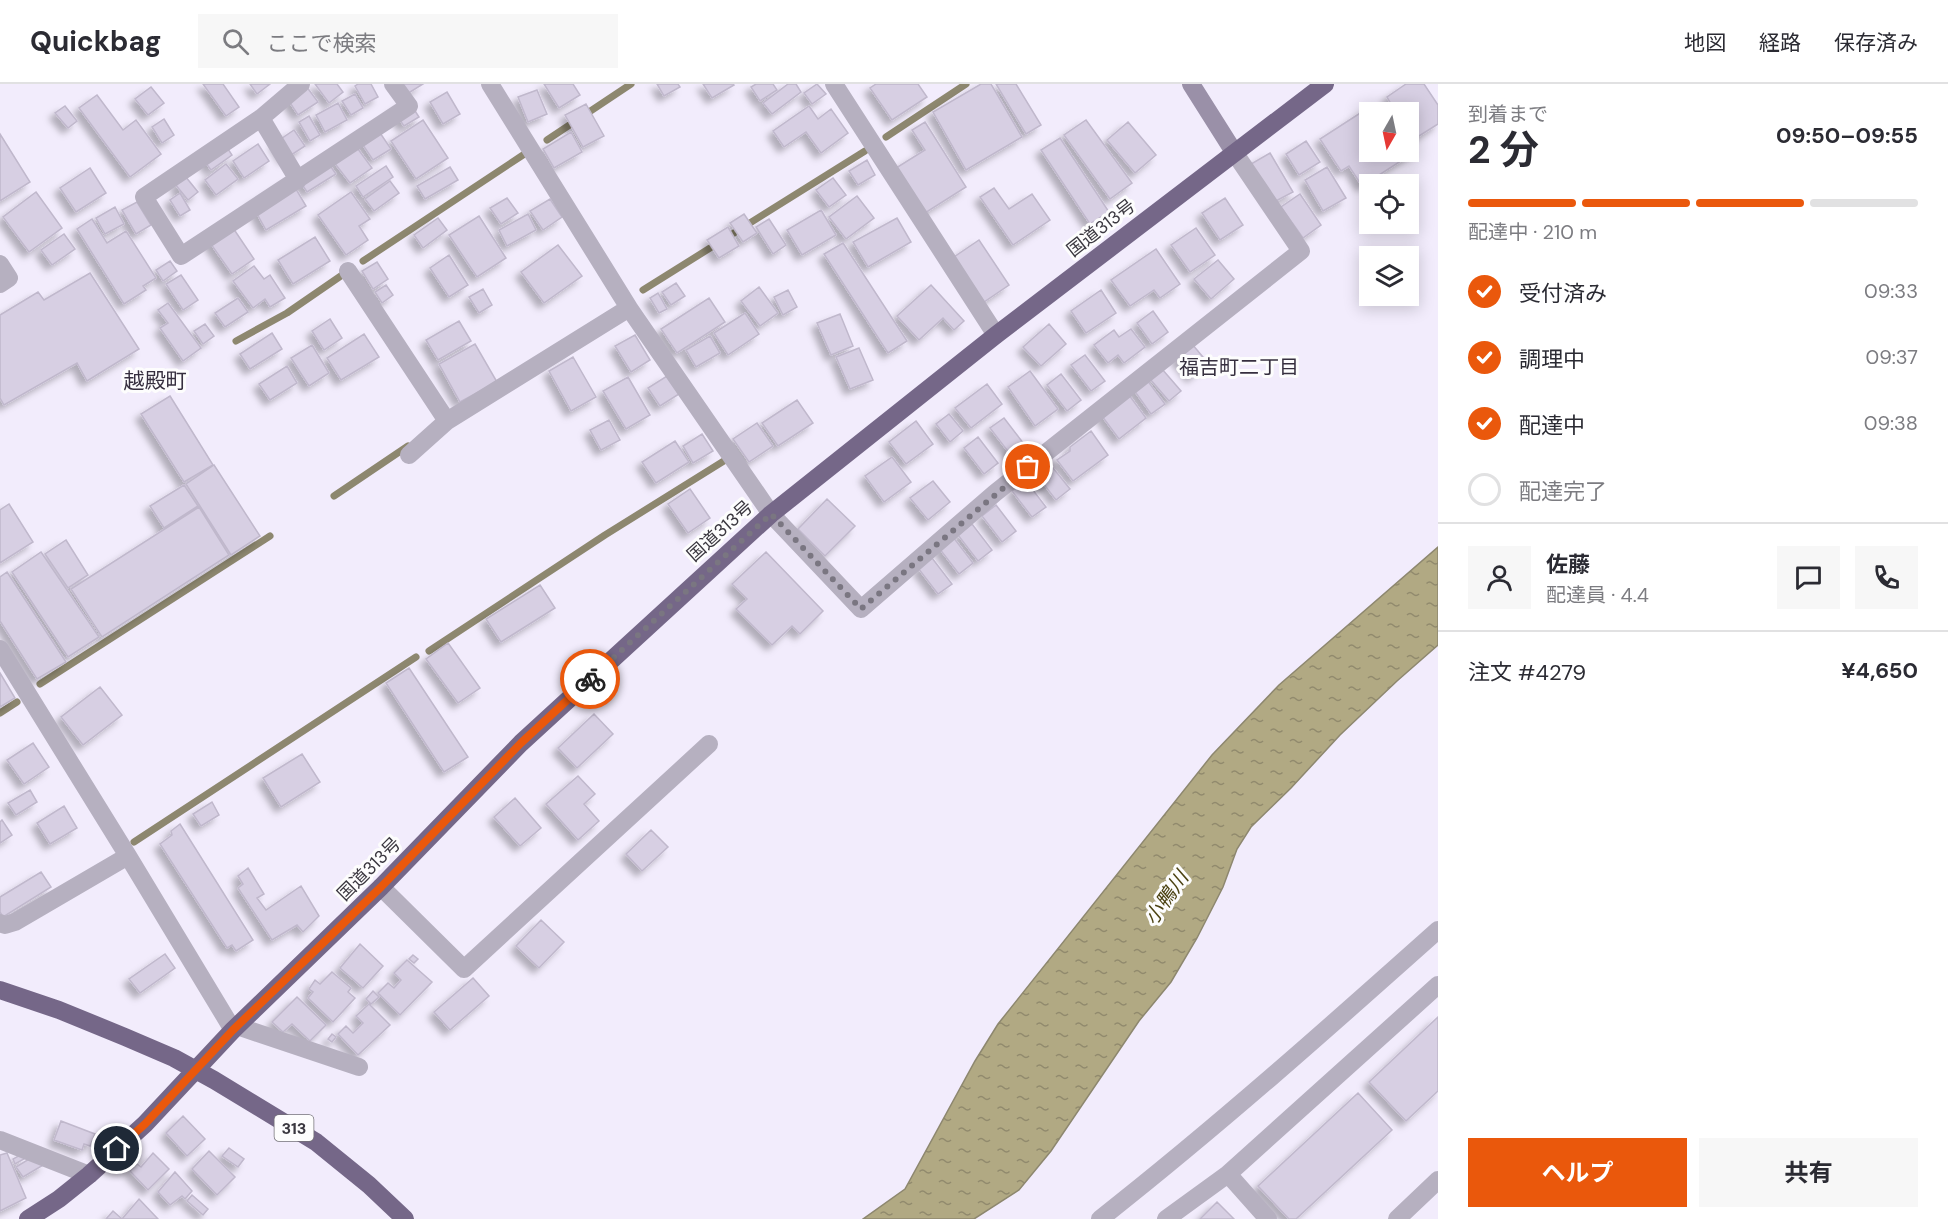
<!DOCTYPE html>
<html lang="ja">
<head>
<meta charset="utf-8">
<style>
	:root { --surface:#fff; --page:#f7f7f7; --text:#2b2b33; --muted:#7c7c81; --line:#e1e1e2; --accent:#ea580c }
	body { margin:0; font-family:"DM Sans","Noto Sans JP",sans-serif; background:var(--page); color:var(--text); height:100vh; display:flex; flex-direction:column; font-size:22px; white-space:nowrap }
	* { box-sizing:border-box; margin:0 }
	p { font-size:20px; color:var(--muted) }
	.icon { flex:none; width:33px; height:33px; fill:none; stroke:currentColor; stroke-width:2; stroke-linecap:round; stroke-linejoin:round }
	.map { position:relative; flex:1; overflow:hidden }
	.sheet { display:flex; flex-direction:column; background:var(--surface); width:510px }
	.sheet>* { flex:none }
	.needle { width:39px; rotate:189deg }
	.fabs { position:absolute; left:1359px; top:18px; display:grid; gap:12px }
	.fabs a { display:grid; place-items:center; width:60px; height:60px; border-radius:0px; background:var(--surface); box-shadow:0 3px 15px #0003; font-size:30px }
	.pin { position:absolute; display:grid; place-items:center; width:51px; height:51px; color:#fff; margin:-26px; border:3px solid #fff; border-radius:50%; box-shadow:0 2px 6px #0007 }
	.courier { position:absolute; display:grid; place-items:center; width:60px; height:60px; margin:-30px; border:4px solid #ea580c; border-radius:50%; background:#fff; color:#222; box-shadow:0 2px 8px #0007 }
	.head em { font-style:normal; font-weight:700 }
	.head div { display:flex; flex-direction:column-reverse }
	.head { display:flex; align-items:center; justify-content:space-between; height:102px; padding:0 30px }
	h1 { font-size:39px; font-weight:700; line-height:45px }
	.bar { display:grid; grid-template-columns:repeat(4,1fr); gap:9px 6px; align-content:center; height:72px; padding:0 30px }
	.bar i { height:8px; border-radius:4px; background:var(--line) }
	.bar .on { background:var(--accent) }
	.bar p { grid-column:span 4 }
	.line { display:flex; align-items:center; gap:15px; padding:0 30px; border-top:2px solid var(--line) }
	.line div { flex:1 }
	.round { display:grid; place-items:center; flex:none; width:63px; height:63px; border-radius:0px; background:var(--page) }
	ol { padding:0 30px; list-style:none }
	li { display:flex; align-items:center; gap:18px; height:66px }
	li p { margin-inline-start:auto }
	li .icon { padding:6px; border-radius:50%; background:var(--accent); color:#fff; stroke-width:4 }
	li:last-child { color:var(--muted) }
	li i { width:33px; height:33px; border:3px solid var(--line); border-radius:50% }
	.primary-button { display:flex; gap:12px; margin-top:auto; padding:12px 30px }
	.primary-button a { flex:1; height:69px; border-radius:0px; background:var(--accent); color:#fff; font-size:24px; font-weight:700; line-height:69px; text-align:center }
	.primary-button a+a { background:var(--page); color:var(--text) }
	header { display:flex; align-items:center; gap:36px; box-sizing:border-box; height:84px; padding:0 30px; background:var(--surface); border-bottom:2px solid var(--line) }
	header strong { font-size:28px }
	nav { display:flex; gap:33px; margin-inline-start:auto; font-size:21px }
	.search { width:420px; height:54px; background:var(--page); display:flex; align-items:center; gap:15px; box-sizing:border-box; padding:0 21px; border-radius:0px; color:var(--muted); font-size:22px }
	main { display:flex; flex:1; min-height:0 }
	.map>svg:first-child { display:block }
</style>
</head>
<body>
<header>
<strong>Quickbag</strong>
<div class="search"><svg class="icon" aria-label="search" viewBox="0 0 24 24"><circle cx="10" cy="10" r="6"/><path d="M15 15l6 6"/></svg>ここで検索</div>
<nav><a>地図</a><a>経路</a><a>保存済み</a></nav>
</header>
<main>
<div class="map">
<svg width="1438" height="1135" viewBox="0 0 1438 1135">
	<defs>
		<pattern id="water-ripples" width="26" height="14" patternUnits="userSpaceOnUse" patternTransform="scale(1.5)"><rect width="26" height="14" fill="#b1a983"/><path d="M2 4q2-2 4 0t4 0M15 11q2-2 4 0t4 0" fill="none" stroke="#918a6d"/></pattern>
		<filter id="shadow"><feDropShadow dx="-5.5" dy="5.5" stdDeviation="3" flood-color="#0004"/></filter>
	</defs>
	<rect width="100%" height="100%" fill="#f2ecfc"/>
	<path fill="url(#water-ripples)" stroke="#8d876f" stroke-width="1.5" d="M1438,463v98l-41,36 -57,54 -49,53 -40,39 -14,22 -14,38 -26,51 -26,44 -32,39 -88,130 -32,39 -45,29h-111l42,-30 70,-128 23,-37 214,-269 67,-70z"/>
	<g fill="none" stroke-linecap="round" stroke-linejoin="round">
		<path stroke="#8d876f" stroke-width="7" d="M886,53l80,-53
			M547,56l84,-56
			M363,177l163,-108
			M643,206l222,-139
			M236,257l51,-28 61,-42
			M334,412l74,-50
			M429,567l176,-116 122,-76
			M40,600l230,-148
			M0,629l17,-11
			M134,758l282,-185"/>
	</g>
	<path fill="#d7cfe3" stroke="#c0b8cc" stroke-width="1.5" filter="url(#shadow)" d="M203,0h20l16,23 -13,9z
		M250,0h20l-13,10z
		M315,0h22l6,8 -14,11z
		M358,0h13l7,13 -13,7 -10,-18z
		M401,0h22l-16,10z
		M544,0h29l7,11 -21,13z
		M657,0h21l2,3 -16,9z
		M703,0h30l1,1 -22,13z
		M756,0h17l4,6 -17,11 -9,-14z
		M788,0h8l5,8 -29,22 -9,-11z
		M817,0l9,10 -14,10 -8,-11z
		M876,0h42l9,13 -35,23 -22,-32z
		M981,0h10l31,53 -56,33 -33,-58z
		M996,0h20l25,41 -15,9z
		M1406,0h18l14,21v19l-27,17 7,9 -56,36 -13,-20 -8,5 -21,-32 48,-31 6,4h-4v40h38v-40h-31l14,-8 -4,-7z
		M306,2l12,16 -20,13 -11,-17z
		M151,3l13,16 -16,12 -13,-16z
		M537,6l10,24 -19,8 -10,-25z
		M447,8l13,22 -17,10 -13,-22z
		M355,10l8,14 -12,7 -9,-14z
		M97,11l26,35 13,-10 25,34 -31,23 -51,-69z
		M408,16l11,17 -15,9 -11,-16z
		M338,19l9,17 -22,12 -9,-17z
		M586,20l18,32 -21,11 -18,-32z
		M65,22l12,15 -9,7 -13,-15z
		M809,22l9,13 13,-10 17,24 -27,20 -15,-21 -22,15 -11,-16z
		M309,32l11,19 -10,6 -11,-19z
		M164,35l10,16 -12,8 -10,-16z
		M423,36l25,38 -32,21 -25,-38z
		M1086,36l46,63 -22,16 -46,-64z
		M925,38l41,65 -41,26 -29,-45 29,-18 -13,-20z
		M1128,38l28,33 -21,18 -28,-33z
		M374,40l17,25 -18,11 -16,-24z
		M294,46l11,16 -20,13 -10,-16z
		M571,48l11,20 -28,16 -11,-19z
		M0,50l30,48 -30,19z
		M1060,54l49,74 -19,12 -49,-74z
		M1306,57l14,21 -21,13 -13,-21z
		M224,59l8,12 -21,15 -9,-12z
		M258,60l11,17 -25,17 -11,-17z
		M355,61l17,23 -22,15 -17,-22z
		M1270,69l23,39 -19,10 -23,-38z
		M326,76l10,14 -29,18 -9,-14z
		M867,76l8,15 -17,10 -9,-14z
		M226,80l12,15 -22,16 -11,-15z
		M386,82l7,11 -30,20 -7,-11z
		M450,83l8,13 -33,19 -8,-13z
		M1327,83l19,31 -23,13 -18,-31z
		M90,84l16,25 -30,19 -16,-24z
		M185,92l13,16 -10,8 -13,-16z
		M833,94l13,17 -17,12 -13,-17z
		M290,95l16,27 -40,24 -15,-27z
		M390,97l9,12 -25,18 -9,-12z
		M994,104l15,21 23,-15 18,26 -37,25 -33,-48z
		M36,108l26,36 -33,24 -26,-35z
		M351,108l19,27 -11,7 9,14 -22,15 -28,-40z
		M180,109l10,17 -10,6 -10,-16z
		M1300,110l21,31 -18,13 -22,-31z
		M857,112l17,22 -28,21 -17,-22z
		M507,114l11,15 -17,11 -11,-16z
		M1225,114l18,27 -23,15 -18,-27z
		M550,115l12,18 -19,13 -13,-19z
		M137,118l14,23 -15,9 -14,-24z
		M115,123l9,17 -19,10 -9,-16z
		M821,126l15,25 -34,20 -15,-25z
		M528,130l8,16 -29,16 -8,-16z
		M744,130l13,19 -14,9 -13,-19z
		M479,132l27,42 -29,19 -28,-42z
		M438,134l9,12 -24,18 -9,-13z
		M897,134l14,24 -43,25 -15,-25z
		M92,135l15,24 19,-12 30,47 -13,8 3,4 -22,14 -47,-75z
		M769,135l17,26 -13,9 -17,-27z
		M229,138l25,37 -22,15 -26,-37z
		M728,143l11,19 -20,12 -12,-18z
		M1196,144l19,27 -25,17 -19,-27z
		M64,150l11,15 -23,16 -11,-15z
		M315,153l15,24 -37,23 -15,-24z
		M979,156l30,45 -25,17 -30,-45z
		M843,159l64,98 -19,12 -64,-99z
		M558,161l24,31 -38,27 -23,-31z
		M1156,165l24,35 -20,14 -6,-8 -24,16 -19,-26z
		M449,171l19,30 -19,12 -19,-29z
		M1218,176l16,19 -23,20 -17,-20z
		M170,177l7,10 -14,10 -7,-11z
		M377,178l11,17 -15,10 -11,-18z
		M254,182l10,13 6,-4 15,23 -15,9 -5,-8 -12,9 -20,-27z
		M90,189l49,76 -52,32 -10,-18 -73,42 -4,-7v-83l38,-23 6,8z
		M181,191l17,25 -15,10 -17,-26z
		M676,199l9,13 -14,9 -9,-13z
		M386,201l7,10 -11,8 -7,-11z
		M931,201l33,36 -10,9 -11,-12 -24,22 -22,-24z
		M759,203l19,26 -18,13 -19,-25z
		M483,205l9,16 -13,8 -10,-16z
		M788,206l9,17 -14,8 -9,-18z
		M1101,206l15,23 -30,20 -15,-22z
		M658,209l9,16 -8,4 -9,-15z
		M238,214l10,14 -23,15 -10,-14z
		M709,214l16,24 -48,31 -16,-24z
		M168,219l33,45 -18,13 -23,-33 8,-5 -10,-13z
		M1153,227l15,21 -16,12 -15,-21z
		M745,229l14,21 -31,21 -14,-22z
		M840,230l13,32 -22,9 -14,-32z
		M330,235l12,19 -18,12 -12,-19z
		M459,237l12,20 -33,19 -12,-20z
		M205,240l9,12 -11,8 -9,-13z
		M1049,240l17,20 -25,22 -18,-19z
		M1131,245l14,18 -21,16 -6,-8 -10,8 -14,-18 20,-15 5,7z
		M272,249l10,16 -32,20 -10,-15z
		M364,250l15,23 -38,23 -14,-22z
		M635,251l15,25 -19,12 -16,-26z
		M710,252l10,17 -24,14 -10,-17z
		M475,260l22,38 -37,20 -21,-38z
		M1192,260l16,19 -16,14 -16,-20z
		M312,261l17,28 -20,13 -18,-28z
		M859,264l14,32 -23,9 -14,-32z
		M1085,271l20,26 -14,10 -20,-26z
		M573,273l23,40 -25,14 -22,-40z
		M287,282l10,17 -27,17 -11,-16z
		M1162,285l19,22 -12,10 -19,-22z
		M1030,287l28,38 -23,17 -27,-39z
		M1061,290l20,26 -14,11 -20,-26z
		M667,292l12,18 -19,12 -12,-18z
		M1144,292l21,28 -14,10 -20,-28z
		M628,293l22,38 -24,14 -23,-38z
		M987,300l15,20 -31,24 -16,-20z
		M1126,307l20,27 -27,21 -20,-27z
		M170,312l43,69 -29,17 -43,-68z
		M797,316l16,23 -35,23 -16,-23z
		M949,330l14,17 -13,11 -14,-18z
		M1004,334l20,26 -14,10 -20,-26z
		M609,336l11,20 -19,10 -11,-20z
		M916,337l17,23 -27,20 -17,-22z
		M757,339l16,23 -24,16 -16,-23z
		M1091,347l17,24 -35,26 -16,-21 13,-9v-4z
		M702,350l11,17 -20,12 -10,-17z
		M978,353l20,26 -14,11 -20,-26z
		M675,357l14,21 -33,21 -14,-21z
		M892,373l19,25 -27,20 -19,-26z
		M1049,379l21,26 -14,11 -20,-26z
		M214,381l46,71 -29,19 -45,-71z
		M933,397l17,21 -22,18 -18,-22z
		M1026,397l20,26 -14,10 -20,-26z
		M184,401l14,21 -34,22 -14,-22z
		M690,405l20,29 -22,15 -20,-29z
		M827,415l28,27 -30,30 -27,-27z
		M9,420l24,38 -33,21v-53z
		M996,421l20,26 -14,11 -20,-26z
		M199,423l30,48 -127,82 -31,-48z
		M972,440l20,26 -14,11 -20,-26z
		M953,453l20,26 -14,11 -20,-26z
		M66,456l22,35 -20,13 -23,-34z
		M41,468l58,85 -31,20 -56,-85z
		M766,468l57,59 -23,23 -8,-8 -20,19 -36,-36 11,-10 -15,-15z
		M932,474l20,26 -14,10 -20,-26z
		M7,488l59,90 -29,17 -37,-58v-44z
		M540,501l15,23 -54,34 -15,-23z
		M448,559l32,45 -22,15 -32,-44z
		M409,584l59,89 -24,15 -58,-89z
		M0,589l15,25 -15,9z
		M100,603l22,28 -39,30 -22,-28z
		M594,630l19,20 -36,34 -19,-20z
		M33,659l16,24 -25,17 -17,-24z
		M302,670l18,28 -39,25 -18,-29z
		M578,692l17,18 -11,10 15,17 -21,19 -32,-36z
		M30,706l7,12 -21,13 -8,-12z
		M515,714l26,30 -21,18 -26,-29z
		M212,718l7,13 -18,11 -8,-12z
		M64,722l13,22 -27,16 -13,-21z
		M2,736l10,15 -12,8v-21z
		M180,740l73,116 -17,11 -4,-6 -5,3 -67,-104 12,-9 -1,-4z
		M651,746l17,17 -26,24 -16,-17z
		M248,784l16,26 -7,4 9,12 35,-24 18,30 -16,16 -6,-7 -25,15 -34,-52 5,-4 -5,-8z
		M41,788l10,15 -48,30 -3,-5v-15z
		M541,836l23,22 -25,26 -23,-22z
		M360,860l23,22 -20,22 -23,-20z
		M165,870l10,14 -35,25 -11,-14z
		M413,871l5,4 -4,4 -5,-4z
		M407,876l25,22 -32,33 -22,-22 10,-10 6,5 7,-8 -7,-7z
		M332,888l19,16 -3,4 7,6 -22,24 -25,-24 5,-6 -4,-3 6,-9 5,4z
		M473,894l16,18 -39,34 -16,-18z
		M373,907l6,6 -8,7 -5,-5z
		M297,913l29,28 -16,16 -18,-17 -9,8 -11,-10z
		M369,920l21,21 -32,30 -20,-21 8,-8 7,7 10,-10 -7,-7z
		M1438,933v74l-32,30 -37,-39z
		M332,950l4,3 -4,5 -4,-3z
		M1358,1009l34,37 -96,89h-7l-31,-33z
		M183,1032l22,23 -18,17 -21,-23z
		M61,1037l34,13 -5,12 -6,-2 -2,6 -28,-10z
		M229,1064l15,11 -6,8 -16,-11z
		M209,1067l26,26 -18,18 -25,-26z
		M7,1069l19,45 -26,13v-56z
		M153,1069l16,16 -21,21 -18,-19 7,-7 4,3z
		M22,1070l2,5 -9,5 -2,-5z
		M29,1075l16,5 -22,13 -7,-10z
		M175,1088l17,19 -7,8 -3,-3 -12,9 -12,-13z
		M192,1111l16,14 -5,6 -16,-14z
		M139,1115l19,20h-36z
		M1217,1118l17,17h-34z
		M113,1127l9,8h-16z"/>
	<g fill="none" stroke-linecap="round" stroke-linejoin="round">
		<path stroke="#b6b0c0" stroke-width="18" d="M301,0l-40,34 -117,79 37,59 228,-150 -16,-22
			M490,0l139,224 142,206 90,95 134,-116 306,-242 -67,-99
			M834,0l162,251
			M261,34l37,62
			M0,180l9,14 -9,6
			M348,187l99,150
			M409,371l38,-34 182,-113
			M0,565l128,207 105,174
			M381,803l83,82 245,-225
			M0,839l5,2 10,-3 113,-66
			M237,942l122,41
			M0,1056l89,35
			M1228,1090l40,45
			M1100,1135c117,-92 227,-190 338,-289
			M1166,1135l62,-45 210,-189
			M1397,1135l41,-39"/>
		<path stroke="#9a90a8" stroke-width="18" d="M1191,0l43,68"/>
		<path stroke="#756788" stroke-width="18" d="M0,906l59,20 66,27 49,21 40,22 102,62 53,43 36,34
			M28,1135l31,-20 30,-24 56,-51 88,-94 148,-143 140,-144 250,-229 225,-179 329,-251"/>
	</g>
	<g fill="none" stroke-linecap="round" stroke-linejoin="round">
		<path stroke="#7a7681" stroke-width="6" stroke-dasharray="0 10.8" d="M590,595l181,-165 90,95 167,-142"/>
		<path stroke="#ea580c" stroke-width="8" d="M117,1065l28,-25 88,-94 148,-143 140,-144 69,-64"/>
	</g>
	<g text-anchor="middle" stroke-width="6" stroke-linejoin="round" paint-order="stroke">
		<rect fill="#fdfdfd" stroke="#747278" stroke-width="1.5" x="274.5" y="1031" width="39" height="26" rx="4.5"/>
		<g font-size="16" font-weight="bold" fill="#3a373f">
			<text x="294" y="1050">313</text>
		</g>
		<g font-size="18" fill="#3a373f" stroke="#fdfdfd">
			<text transform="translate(1101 144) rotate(-38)" y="6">国道313号</text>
			<text transform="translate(720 447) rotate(-42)" y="6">国道313号</text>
			<text transform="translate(369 785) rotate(-45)" y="6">国道313号</text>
		</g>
		<g font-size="20" fill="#362f3f" stroke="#fdfdfd">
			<text x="1239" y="290">福吉町二丁目</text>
		</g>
		<g font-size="20" font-style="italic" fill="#4c4313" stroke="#fdfdfd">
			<text transform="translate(1166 814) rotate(-55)" y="7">小鴨川</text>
		</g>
		<g font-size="21" fill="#362f3f" stroke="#fdfdfd">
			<text x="155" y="304">越殿町</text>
		</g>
	</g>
</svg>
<div class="fabs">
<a><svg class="needle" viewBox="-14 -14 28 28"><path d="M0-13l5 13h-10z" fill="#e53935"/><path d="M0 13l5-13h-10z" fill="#7c7c81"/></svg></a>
<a><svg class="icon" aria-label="locate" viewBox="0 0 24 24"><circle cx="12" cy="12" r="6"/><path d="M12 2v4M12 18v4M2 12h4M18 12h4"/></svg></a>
<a><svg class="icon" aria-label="layers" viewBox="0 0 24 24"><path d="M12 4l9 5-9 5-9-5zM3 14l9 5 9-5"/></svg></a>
</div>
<div class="pin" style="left:1028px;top:383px;background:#ea580c"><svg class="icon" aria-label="bag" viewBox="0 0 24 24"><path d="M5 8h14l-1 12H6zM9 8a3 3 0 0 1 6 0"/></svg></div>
<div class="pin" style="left:117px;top:1065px;background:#1f2937"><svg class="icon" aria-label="home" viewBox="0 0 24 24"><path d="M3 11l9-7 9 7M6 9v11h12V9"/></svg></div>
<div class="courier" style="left:590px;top:595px"><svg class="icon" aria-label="bike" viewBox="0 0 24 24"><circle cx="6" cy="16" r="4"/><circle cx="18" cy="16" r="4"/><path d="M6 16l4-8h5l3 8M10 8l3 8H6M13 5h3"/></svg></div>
</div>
<section class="sheet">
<div class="head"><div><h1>2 分</h1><p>到着まで</p></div><em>09:50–09:55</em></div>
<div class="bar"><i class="on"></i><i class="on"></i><i class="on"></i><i></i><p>配達中 · 210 m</p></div>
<ol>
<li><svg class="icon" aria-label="check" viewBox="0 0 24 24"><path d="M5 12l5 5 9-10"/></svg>受付済み<p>09:33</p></li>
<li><svg class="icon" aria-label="check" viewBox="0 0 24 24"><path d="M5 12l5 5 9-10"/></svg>調理中<p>09:37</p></li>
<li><svg class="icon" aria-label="check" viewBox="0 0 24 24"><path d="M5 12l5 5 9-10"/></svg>配達中<p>09:38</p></li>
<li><i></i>配達完了</li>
</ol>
<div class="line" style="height:108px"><a class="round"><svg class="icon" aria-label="person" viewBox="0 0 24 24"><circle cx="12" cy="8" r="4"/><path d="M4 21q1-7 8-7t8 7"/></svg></a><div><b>佐藤</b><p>配達員 · 4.4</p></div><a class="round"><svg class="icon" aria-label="chat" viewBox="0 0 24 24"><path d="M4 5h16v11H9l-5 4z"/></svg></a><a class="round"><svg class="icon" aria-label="phone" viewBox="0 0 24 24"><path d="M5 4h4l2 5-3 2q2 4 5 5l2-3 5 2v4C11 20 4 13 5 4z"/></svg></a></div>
<div class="line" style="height:78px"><div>注文 #4279</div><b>¥4,650</b></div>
<div class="primary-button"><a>ヘルプ</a><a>共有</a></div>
</section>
</main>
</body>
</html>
